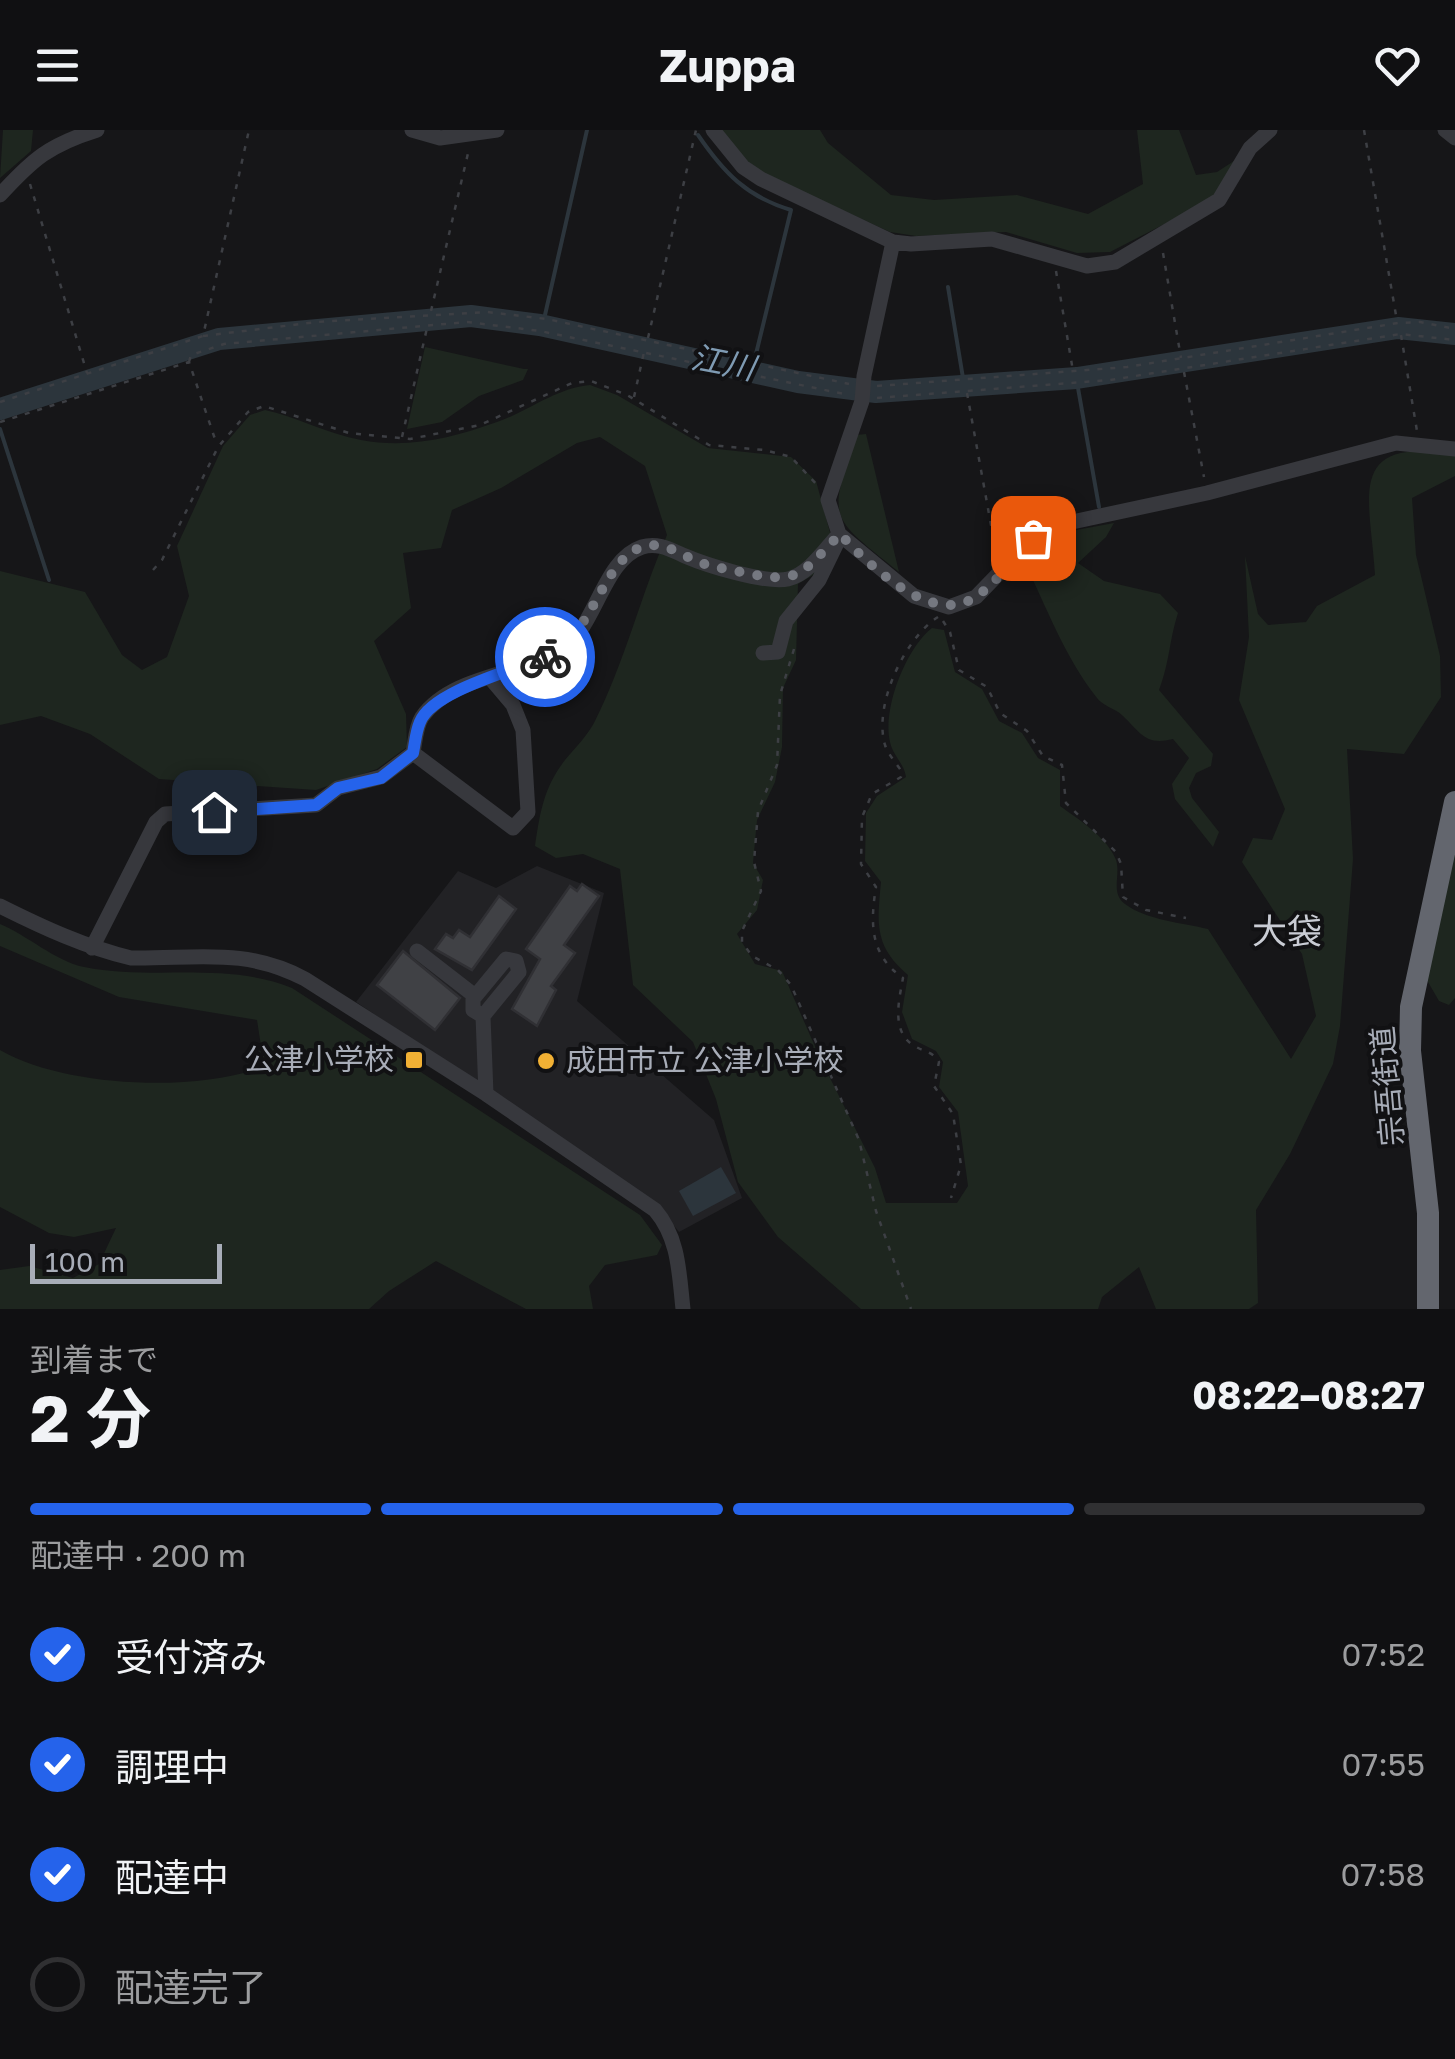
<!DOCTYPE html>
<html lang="ja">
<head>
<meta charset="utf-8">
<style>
	:root { --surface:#101012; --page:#1e1e20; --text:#f1f3f6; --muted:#9c9d9f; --line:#303032; --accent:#2563eb }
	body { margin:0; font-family:"Golos Text","Noto Sans JP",sans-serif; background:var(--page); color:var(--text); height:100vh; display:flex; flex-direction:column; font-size:38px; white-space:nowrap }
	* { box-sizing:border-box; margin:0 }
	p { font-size:32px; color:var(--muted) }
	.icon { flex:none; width:55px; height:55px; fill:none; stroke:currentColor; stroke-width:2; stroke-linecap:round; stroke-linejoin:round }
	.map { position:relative; height:1179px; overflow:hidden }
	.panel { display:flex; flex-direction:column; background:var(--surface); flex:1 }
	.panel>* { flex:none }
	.scale { position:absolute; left:30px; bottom:25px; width:192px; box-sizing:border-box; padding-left:10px; border:5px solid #a8adb8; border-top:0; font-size:28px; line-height:35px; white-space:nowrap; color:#a8adb8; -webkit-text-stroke:8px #111113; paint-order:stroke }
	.pin { position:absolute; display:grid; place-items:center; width:85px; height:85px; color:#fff; margin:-42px; border-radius:20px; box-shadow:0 5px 15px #0006 }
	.courier { position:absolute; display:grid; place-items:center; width:100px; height:100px; margin:-50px; border:8px solid #2563eb; border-radius:50%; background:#fff; color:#222; box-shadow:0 2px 12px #0007 }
	.summary em { font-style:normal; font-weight:700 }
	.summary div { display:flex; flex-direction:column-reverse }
	.summary { display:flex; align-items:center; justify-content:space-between; height:170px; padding:0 30px }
	h1 { font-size:65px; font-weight:700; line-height:75px }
	.bar { display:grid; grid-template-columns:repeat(4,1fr); gap:15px 10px; align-content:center; height:120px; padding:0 30px }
	.bar i { height:12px; border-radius:8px; background:var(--line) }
	.bar .selected { background:var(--accent) }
	.bar p { grid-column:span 4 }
	ol { padding:0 30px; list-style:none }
	li { display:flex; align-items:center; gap:30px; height:110px }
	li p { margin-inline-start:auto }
	li .icon { padding:10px; border-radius:50%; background:var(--accent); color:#fff; stroke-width:4 }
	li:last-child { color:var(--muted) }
	li i { width:55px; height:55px; border:5px solid var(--line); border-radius:50% }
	header { display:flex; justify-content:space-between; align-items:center; height:130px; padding:0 30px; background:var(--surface); font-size:45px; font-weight:700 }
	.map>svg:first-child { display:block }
</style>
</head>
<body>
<header><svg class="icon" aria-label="menu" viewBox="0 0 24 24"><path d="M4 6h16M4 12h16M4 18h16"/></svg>Zuppa<svg class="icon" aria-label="heart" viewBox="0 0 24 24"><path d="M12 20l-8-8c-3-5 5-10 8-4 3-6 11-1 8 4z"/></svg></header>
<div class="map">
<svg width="1455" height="1179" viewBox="0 0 1455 1179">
	<rect width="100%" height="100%" fill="#161618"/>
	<path fill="#222225" d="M537,736l67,27 -27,108 137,119 28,78 -63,34 -24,-30 -299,-200 102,-131 38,17z"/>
	<path fill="#1e261f" d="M3,0h30l-2,21 -31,27z
		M719,0h101l8,13 63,52 43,5 83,-5 71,19 55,-30 -6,-54h42l17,45 21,-3 20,-13 -20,38 -107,55 -33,1 -71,-21 -90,4 -26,-4 -122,-56 -20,-13z
		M425,217l99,22h4l-5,11 -44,16 -37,26 -35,7z
		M590,255l27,10 91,53 83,9 25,24 18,66 -9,21 -27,16 -2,76 -13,28 -1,59 -7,35 -18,38 -4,43 10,17 -6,30 -20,24 18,30 27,7 38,87 55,110 11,35h71l11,-17 -10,-74 -19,-25 4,-25 -7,-11 -24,-12 -10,-27 6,-37c-34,-29 -31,-51 -27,-93l-16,-21 1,-48 11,-17 29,-19c-2,-14 -13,-21 -16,-35 -8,-33 16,-94 42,-114l12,2 11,42 27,17 17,32 23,12 16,25 22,12v36c18,13 48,32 56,54 5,15 -6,33 9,44 21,16 58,19 83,25l83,130 25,-43 -14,-62 -60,-92 11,-24 19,2 13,-31 -46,-109 10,-63 -4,-81 13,58 10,11 38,-3 11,-16 58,-31c-5,-80 -30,-138 80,-121v22l-43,22 4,57 24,101 1,41 -37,57 -57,-5 6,110 -13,167 -7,38 -43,90 -34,56 2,93 -9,6h-93l-17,-42 -37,30 -4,12h-237l-83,-72 -40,-55 -22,-83 -23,-57 -60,-57 -13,-116 -37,-15 -27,4 -21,-12c5,-34 9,-59 30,-86 10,-12 22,-24 29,-37 31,-61 46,-126 73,-188l-22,-69 -45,-29 -23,6 -76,45 -49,22 -11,38 -38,5 8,55 -37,33 32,73 1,33 -30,22 -61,21 -157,-11 -69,-45 -49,-18 -41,9v-154l85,21 37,63 20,15 25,-13 22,-61 -12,-50 46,-100 27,-31 15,-5c32,7 63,24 96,30 47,9 91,-2 136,-18 32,-11 59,-34 93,-37z
		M866,304l33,138c-71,-57 -71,-51 -43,-137z
		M1114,393l-8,14 -28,26 26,18 56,13 18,19c-9,28 -8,48 -19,77l54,64 -2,12 -15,7 -7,15 3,10 27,34 -6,15 -38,-48 -3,-15 17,-26 -16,-19c-28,7 -32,-6 -51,-24 -8,-7 -19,-9 -25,-17 -32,-40 -51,-92 -73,-137l31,-27z
		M1455,704v164l-6,7 -10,-4 -15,-26z
		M0,794c27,11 55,37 84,43 69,14 142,-6 208,21l348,227 22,30 -5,10 -52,10 -16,21 4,23h-67l-90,-48 -47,30 -20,18h-369v-39l29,-4 44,12 26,-14 17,-36 -42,9 -25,-4 -49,-26v-157c62,36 186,42 254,20l7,-24 -4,-26 -138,-23 -119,-51z"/>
	<path fill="#2c353c" d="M721,1037l15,26 -43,23 -14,-25z"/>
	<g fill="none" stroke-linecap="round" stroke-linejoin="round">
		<path stroke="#2c353c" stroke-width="4" d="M698,5c26,38 49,62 93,75l-36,148
			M948,157l15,91
			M545,185l42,-185
			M542,196l1,-2
			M752,242l1,-3
			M1077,248v3
			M963,254l1,2
			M1078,258l21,119
			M0,299l49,151"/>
		<path stroke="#2c353c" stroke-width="22" d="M0,279l219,-70 252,-23 69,9 258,57 78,10 201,-14 321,-50 57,6"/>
	</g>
	<path fill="#404145" stroke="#303034" stroke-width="2.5" d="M582,754l17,12 -35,49 11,8 -24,33 5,4 -19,36 -25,-17 28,-50 -14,-10 44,-63 7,5z
		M499,766l17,13 -44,61 -37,-21 11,-15 7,4 6,-8 11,7z
		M403,821l57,47 -25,32 -58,-45z"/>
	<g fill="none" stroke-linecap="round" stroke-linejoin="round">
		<path stroke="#3d3f44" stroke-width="2.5" stroke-dasharray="5 8" stroke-linecap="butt" d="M1364,0l33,191
			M30,54l57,189
			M1163,123l18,105
			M1056,141l17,100
			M431,181l38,-162
			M1401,205l16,96
			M203,206l114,-14 170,-10 60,7 302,65
			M648,208l48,-208
			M189,232l2,-7 33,-11 243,-22 73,9 309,64
			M1184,242l20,105
			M877,256l250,-19 271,-44 22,-1 35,7
			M967,263l30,165
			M634,267l10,-45
			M877,268l233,-18 290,-46 55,6
			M0,272l203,-66 46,-206
			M0,292l189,-60 28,83
			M402,307l25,-109
			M153,440l9,-10 56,-113 30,-35 16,-6 85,27 61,6 70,-14 92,-42 19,-2 36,14 82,50 55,5 27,7 27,29
			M938,487c-33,21 -65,88 -53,128 3,9 11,18 17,27l-1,5 -29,17 -10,23 -1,47 15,23c-6,37 -6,68 27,91 -4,22 -12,53 10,67 10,7 20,6 26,17l-5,24 19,28 8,51 -10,33
			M943,491l7,11 9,38 28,17 13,26 27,18 16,25 19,9 4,38 50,49 5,12 2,33 23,13 40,8
			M794,519l-14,46 -3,70 -19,46 -4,51 7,29 -19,40v11l10,14 26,14 13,15 68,155 17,71 35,98"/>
		<path stroke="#37383d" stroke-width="15" d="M412,0l28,8 57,-8
			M713,0l30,37 18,12 132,63 18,2 81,-5 95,27 28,-4 104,-62 31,-52 20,-18
			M1445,0l10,8
			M0,65c33,-36 49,-50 97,-65
			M893,112l-29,134 -2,25 -34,99 11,34 75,62 35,11 27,-10 57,-59 16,-11 158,-34 189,-50 59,6
			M763,523l15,-1 8,-31 33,-41 18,-37
			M413,623l100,75 15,-16 -5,-82 -10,-25 -22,-26
			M0,776c42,21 85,41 131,52 65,1 114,-11 174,21l181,115 169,116c24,28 24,63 28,99
			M92,818l64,-126 9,-8 151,-9 22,-17 43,-11 32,-24c2,-11 3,-27 9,-36 29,-41 96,-42 137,-65 37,-22 43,-92 83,-105 16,-5 29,3 43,9 21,9 81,28 103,23 21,-5 37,-30 51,-45
			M417,821l58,45
			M483,886l-10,-6v-11l33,-40 10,2 3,11 -36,44 3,78"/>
		<path stroke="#63666e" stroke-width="22" d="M1428,1179v-96l-18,-162 1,-44 44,-205"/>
	</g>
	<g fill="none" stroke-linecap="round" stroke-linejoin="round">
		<path stroke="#757880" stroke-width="10" stroke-dasharray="0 18" d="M545,527c49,-19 58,-103 101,-111 18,-4 34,8 50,15 15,6 30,8 45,11 59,13 59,3 99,-38 28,30 89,90 132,65 23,-13 42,-42 61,-61"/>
		<path stroke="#2563eb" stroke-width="12" d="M214,682l102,-7 22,-17 43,-10 32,-25c2,-10 3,-22 7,-31 12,-31 95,-52 125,-65"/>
	</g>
	<g fill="#f2b134" stroke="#111113" stroke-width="4">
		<rect x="404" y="920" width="20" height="20" rx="5"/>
		<circle cx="546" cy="931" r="10"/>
	</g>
	<g text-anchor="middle" stroke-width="8" stroke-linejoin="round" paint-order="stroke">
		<g font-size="30" fill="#a8adb8" stroke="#111113" text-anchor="end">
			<text x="394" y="940">公津小学校</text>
			<text x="566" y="941" text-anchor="start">成田市立 公津小学校</text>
		</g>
		<g font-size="30" fill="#a8adb8" stroke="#111113">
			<text transform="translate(1388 956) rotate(-95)" y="10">宗吾街道</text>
		</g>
		<g font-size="32" font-style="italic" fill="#7f9bb3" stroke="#111113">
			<text transform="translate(723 233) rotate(11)" y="11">江川</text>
		</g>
		<g font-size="35" fill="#c9ccd4" stroke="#111113">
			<text x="1287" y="814">大袋</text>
		</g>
	</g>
</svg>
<div class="scale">100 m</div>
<div class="pin" style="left:1033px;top:408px;background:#ea580c"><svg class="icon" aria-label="bag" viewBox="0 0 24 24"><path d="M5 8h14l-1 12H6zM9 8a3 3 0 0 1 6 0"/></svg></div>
<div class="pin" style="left:214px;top:682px;background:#1f2937"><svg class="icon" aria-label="home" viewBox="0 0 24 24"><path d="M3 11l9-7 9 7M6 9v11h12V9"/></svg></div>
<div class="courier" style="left:545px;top:527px"><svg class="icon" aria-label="bike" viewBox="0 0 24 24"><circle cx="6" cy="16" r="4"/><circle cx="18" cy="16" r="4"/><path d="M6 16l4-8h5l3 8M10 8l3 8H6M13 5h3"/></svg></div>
</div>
<section class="panel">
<div class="summary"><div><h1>2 分</h1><p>到着まで</p></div><em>08:22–08:27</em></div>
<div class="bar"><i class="selected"></i><i class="selected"></i><i class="selected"></i><i></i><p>配達中 · 200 m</p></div>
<ol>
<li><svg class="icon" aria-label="check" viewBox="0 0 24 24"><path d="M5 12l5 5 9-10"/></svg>受付済み<p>07:52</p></li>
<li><svg class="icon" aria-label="check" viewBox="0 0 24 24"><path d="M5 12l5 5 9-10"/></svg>調理中<p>07:55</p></li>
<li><svg class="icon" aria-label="check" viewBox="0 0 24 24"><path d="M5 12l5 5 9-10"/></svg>配達中<p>07:58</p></li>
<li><i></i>配達完了</li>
</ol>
</section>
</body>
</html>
